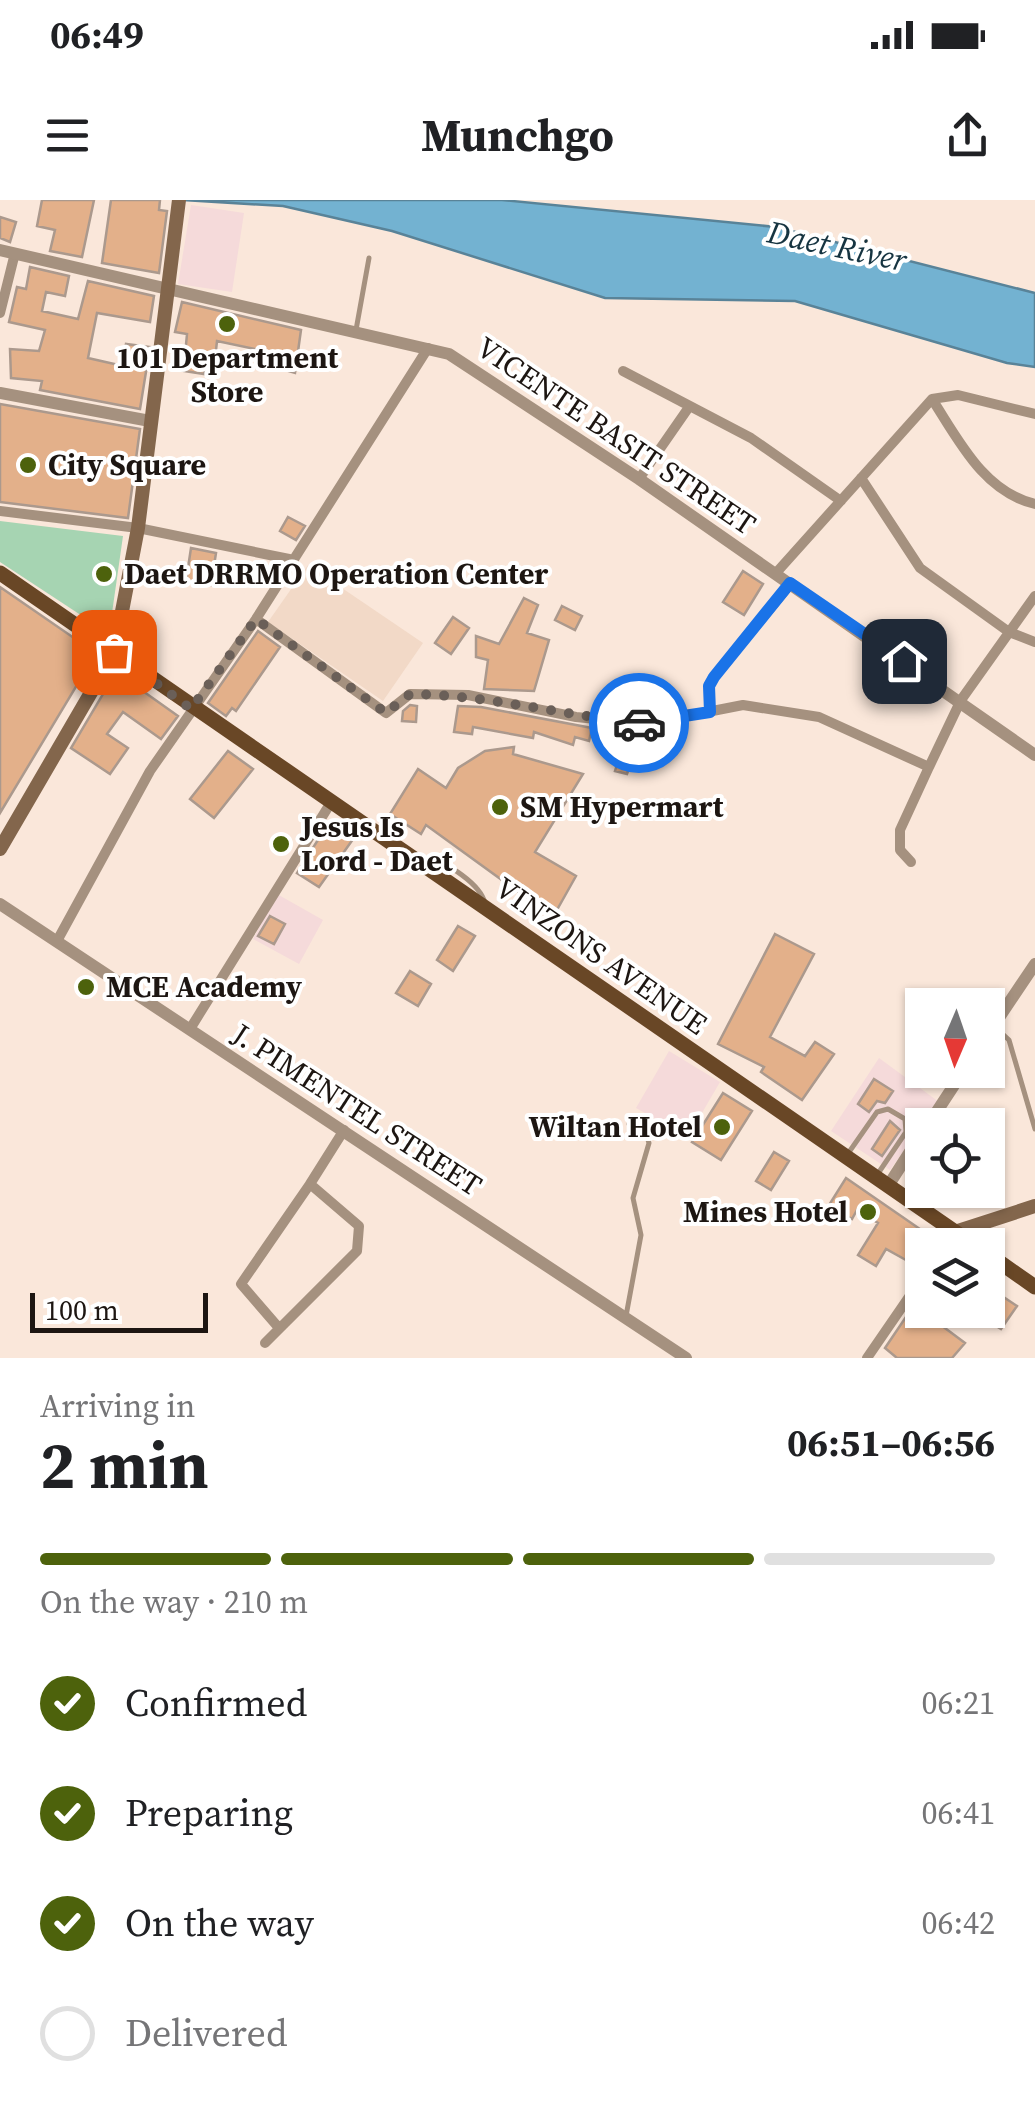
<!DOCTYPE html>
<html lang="en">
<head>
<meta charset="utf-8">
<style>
	:root { --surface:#fff; --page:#f2f2f2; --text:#202124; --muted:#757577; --line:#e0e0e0; --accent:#4d620c }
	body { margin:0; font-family:"Source Serif 4",serif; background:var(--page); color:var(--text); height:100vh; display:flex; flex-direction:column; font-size:38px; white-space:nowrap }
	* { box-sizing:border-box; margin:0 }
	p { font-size:32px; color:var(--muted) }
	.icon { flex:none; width:55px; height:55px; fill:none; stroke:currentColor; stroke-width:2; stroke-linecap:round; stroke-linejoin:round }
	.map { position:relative; height:1158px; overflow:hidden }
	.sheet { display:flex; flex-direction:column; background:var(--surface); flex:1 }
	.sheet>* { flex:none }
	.needle { width:65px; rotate:182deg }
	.buttons { position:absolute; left:905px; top:788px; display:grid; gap:20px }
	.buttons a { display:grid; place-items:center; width:100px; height:100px; border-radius:0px; background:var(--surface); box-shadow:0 2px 8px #0004; font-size:50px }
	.scale { position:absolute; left:30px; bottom:25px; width:178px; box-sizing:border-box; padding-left:10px; border:5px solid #1d1612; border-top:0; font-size:28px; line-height:35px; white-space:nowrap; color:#1d1612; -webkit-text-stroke:8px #fff; paint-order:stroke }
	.pin { position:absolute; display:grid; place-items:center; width:85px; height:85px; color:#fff; margin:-42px; border-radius:20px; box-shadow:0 5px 15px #0006 }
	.courier { position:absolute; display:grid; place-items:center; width:100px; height:100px; margin:-50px; border:8px solid #1a73e8; border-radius:50%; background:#fff; color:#222; box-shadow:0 2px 12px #0007 }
	.headline em { font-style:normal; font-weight:700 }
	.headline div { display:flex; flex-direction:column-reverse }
	.headline { display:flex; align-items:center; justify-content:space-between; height:170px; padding:0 40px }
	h1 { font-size:65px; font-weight:700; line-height:75px }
	.bar { display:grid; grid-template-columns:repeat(4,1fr); gap:15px 10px; align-content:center; height:120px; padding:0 40px }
	.bar i { height:12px; border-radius:8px; background:var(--line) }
	.bar .active { background:var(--accent) }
	.bar p { grid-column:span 4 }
	ol { padding:0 40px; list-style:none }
	li { display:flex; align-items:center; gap:30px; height:110px }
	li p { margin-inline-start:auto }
	li .icon { padding:10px; border-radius:50%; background:var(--accent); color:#fff; stroke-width:4 }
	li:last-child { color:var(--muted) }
	li i { width:55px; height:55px; border:5px solid var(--line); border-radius:50% }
	.status { display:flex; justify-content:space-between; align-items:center; height:70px; padding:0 50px; background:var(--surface); direction:ltr }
	.status svg { height:28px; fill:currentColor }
	header { display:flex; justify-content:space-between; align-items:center; height:130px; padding:0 40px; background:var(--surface); font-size:45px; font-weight:700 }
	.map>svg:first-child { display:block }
</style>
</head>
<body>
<div class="status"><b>06:49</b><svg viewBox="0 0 49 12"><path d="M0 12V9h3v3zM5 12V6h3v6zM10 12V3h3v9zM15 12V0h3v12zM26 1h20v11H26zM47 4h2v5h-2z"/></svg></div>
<header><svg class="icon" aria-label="menu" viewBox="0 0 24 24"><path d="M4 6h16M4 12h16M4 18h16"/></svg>Munchgo<svg class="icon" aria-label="share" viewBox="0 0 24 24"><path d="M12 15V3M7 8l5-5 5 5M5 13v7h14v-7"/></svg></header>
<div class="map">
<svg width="1035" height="1158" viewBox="0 0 1035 1158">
	<rect width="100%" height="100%" fill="#fae7da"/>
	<path fill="#f5dada" d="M191,5l53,8 -12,79 -54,-8z
		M277,694l46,26 -24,44 -46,-25z
		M669,851l51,31 -32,55 -52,-29z
		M879,858l60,44 -49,68 -59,-39z"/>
	<path fill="#f2d9c7" d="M308,365l115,78 -40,58 -115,-79z"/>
	<path fill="#a6d4b2" d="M0,321l123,15 -13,91 -8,2 -102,-67z"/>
	<path fill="#73b2d1" stroke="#598398" stroke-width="2.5" d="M183,0h319l274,27 259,66v74l-28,-4 -212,-62 -190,-3 -213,-67 -109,-25z"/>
	<path fill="#e3b08a" stroke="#ab998d" stroke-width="2.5" d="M42,0h52l-12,57 -32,-6 5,-21 -18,-4z
		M111,0h49l-1,10 8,1 -8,62 -57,-10z
		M0,17l16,5 -6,20 -10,-4z
		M30,67l39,9 -4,20 -19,-4 -4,19 36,8 10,-38 66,15 -4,26 -53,-9 -9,45 35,8 3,-22 24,3 -10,62 -100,-19 2,-9 -31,-3 -1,-29 29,2 6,-21 -36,-8 8,-35 9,2z
		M182,102l119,28 -6,43 -24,-7 3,-13 -57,-12 -2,18 -9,-1 -2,16 -33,-5 3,-16 11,2 2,-21 -12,-2z
		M0,204l140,25 -12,89 -128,-16z
		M288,317l17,9 -9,14 -16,-9z
		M191,348l25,5 -5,32 -25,-4z
		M743,371l20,13 -19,31 -21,-13z
		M0,387l90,62 -14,22 7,4 -83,138z
		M524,398l14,7 -11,28 22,7 -15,51 -50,-2 4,-29 -12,-3v-21l23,8z
		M562,406l20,10 -7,14 -20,-10z
		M453,417l16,11 -18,26 -16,-11z
		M258,431l22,16 -44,64 -4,-3 -6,8 -18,-13z
		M116,472l62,44 -17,23 -38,-27 -16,22 21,14 -18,26 -39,-26z
		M410,505l7,1 -1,16 -14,-1 1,-10z
		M458,506l23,1 111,21 -3,13 -14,-4 -2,8 -39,-13 -1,6 -60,-11 -1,7 -18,-2z
		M644,536h17v20h-17z
		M514,547l-1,7 70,20 -48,78 41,24 -23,41 -127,-92 -5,9 -31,-20 28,-45 28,19 12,-20 27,-17z
		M228,551l25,18 -39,49 -24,-19z
		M620,555l12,4 -5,15 -12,-3z
		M340,622l16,13 -37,52 -22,-14 31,-49z
		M270,716l15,8 -11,20 -16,-8z
		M458,726l17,10 -22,35 -16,-11z
		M775,734l39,20 -44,83 35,19 10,-14 19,12 -32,46 -41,-28 3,-5 -46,-23z
		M410,771l21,13 -13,22 -22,-13z
		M874,879l19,12 -8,12 -8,-2 -8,11 -11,-8z
		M723,893l29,18 -31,49 -29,-18z
		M890,921l10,9 -18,26 -10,-7z
		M774,952l15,9 -18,29 -15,-9z
		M846,978l97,67h-21v24l-36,-20 -10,17 -18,-11 20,-32 -21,-13 -5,9 -23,-14z
		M999,1094l18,12 -16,23 -17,-11z
		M914,1105l51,38 -13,15h-55l-12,-10z"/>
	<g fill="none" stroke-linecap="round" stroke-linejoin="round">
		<path stroke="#a5917f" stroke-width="5" d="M356,130l13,-72
			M422,658c19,-1 55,24 62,42
			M995,827l14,13 26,89
			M847,955l30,-43 11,-3 17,10 1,13 -29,43
			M626,1116l15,-81 -8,-37 16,-55 -3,-9 -17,-10"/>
		<path stroke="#a5917f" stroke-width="10" d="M0,113l15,-60
			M623,171l128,67 90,63
			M932,199l26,-4 77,19
			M861,278l59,90 89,64 26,10
			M639,279l50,-72
			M0,311l138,17 156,32
			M776,373l156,-174c27,42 52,93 103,105
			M256,419l130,94 24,-19 58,1 108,22 70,7 97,-19 76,12 110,50 32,-67 74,-104
			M709,511v-25l5,-9 77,-94
			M911,662l-11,-12v-20l29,-63
			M57,741l93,-170 106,-152 172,-271
			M190,829l140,-225
			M279,1128l-38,-44 69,-100
			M265,1143l92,-92 2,-25 -49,-42 34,-54
			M867,1158l55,-80"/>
		<path stroke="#a5917f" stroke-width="12" d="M0,50l449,104 190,125 396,276
			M0,193l150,28
			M0,704l686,454
			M988,834l47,-70
			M928,925l36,-55
			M888,986l34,-53"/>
		<path stroke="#83664c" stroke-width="14" d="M0,649l114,-196 24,-125 41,-328
			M955,1032l80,-26"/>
		<path stroke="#694726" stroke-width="15" d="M0,373l974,672
			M988,1054l47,33"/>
	</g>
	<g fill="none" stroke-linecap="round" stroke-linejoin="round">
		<path stroke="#6a5f58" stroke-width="10" stroke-dasharray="0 18" d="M114,452l77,57 65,-90 130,94 24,-19c77,1 152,21 229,29"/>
		<path stroke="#1a73e8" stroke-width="12" d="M639,523l71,-11 -1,-26 5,-9 76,-94 114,78"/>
	</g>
	<g fill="#4d620c" stroke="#fff" stroke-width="4">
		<circle cx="227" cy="124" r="10"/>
		<circle cx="28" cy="265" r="10"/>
		<circle cx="104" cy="374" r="10"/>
		<circle cx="500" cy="607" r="10"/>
		<circle cx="281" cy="644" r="10"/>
		<circle cx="86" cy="787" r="10"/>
		<circle cx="722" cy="927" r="10"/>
		<circle cx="868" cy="1012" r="10"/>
	</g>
	<g text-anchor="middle" stroke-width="8" stroke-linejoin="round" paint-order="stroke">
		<g font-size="30" font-weight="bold" fill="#1d1612" stroke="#fff" text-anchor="start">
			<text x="227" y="168" text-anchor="middle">101 Department<tspan x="227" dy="34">Store</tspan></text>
			<text x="48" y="275">City Square</text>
			<text x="124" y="384">Daet DRRMO Operation Center</text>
			<text x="520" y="617">SM Hypermart</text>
			<text x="301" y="637">Jesus Is<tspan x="301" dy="34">Lord - Daet</tspan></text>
			<text x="106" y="797">MCE Academy</text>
			<text x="702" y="937" text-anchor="end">Wiltan Hotel</text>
			<text x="848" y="1022" text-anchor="end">Mines Hotel</text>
		</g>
		<g font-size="30" fill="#1d1612" stroke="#fff">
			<text transform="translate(616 236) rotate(34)" y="10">VICENTE BASIT STREET</text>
			<text transform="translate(601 756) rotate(35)" y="10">VINZONS AVENUE</text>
			<text transform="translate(357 910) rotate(33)" y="10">J. PIMENTEL STREET</text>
		</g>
		<g font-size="32" font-style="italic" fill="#163441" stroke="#fff">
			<text transform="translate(837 46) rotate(12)" y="11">Daet River</text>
		</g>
	</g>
</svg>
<div class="buttons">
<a><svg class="needle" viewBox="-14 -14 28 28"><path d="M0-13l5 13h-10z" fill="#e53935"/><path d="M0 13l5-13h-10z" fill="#757577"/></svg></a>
<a><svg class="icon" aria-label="locate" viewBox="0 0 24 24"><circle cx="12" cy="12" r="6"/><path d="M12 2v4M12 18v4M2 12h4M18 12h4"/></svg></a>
<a><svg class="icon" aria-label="layers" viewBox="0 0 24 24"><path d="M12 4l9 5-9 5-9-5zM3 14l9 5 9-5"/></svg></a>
</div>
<div class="scale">100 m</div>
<div class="pin" style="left:114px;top:452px;background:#ea580c"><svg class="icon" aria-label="bag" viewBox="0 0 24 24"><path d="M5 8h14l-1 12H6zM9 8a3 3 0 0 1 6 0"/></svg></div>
<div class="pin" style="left:904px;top:461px;background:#1f2937"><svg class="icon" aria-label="home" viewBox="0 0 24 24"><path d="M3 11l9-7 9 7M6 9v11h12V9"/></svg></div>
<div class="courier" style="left:639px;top:523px"><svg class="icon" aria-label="car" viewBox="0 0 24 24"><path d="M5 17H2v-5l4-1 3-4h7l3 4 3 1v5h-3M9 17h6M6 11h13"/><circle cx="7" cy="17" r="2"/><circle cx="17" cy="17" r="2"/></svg></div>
</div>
<section class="sheet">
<div class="headline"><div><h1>2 min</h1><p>Arriving in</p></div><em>06:51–06:56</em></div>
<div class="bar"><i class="active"></i><i class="active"></i><i class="active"></i><i></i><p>On the way · 210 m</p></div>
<ol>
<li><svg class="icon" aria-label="check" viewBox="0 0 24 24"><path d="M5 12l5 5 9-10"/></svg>Confirmed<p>06:21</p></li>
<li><svg class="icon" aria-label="check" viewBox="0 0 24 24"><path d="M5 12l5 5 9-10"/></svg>Preparing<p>06:41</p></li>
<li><svg class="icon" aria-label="check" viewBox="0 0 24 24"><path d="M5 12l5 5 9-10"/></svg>On the way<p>06:42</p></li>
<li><i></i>Delivered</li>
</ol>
</section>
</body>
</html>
